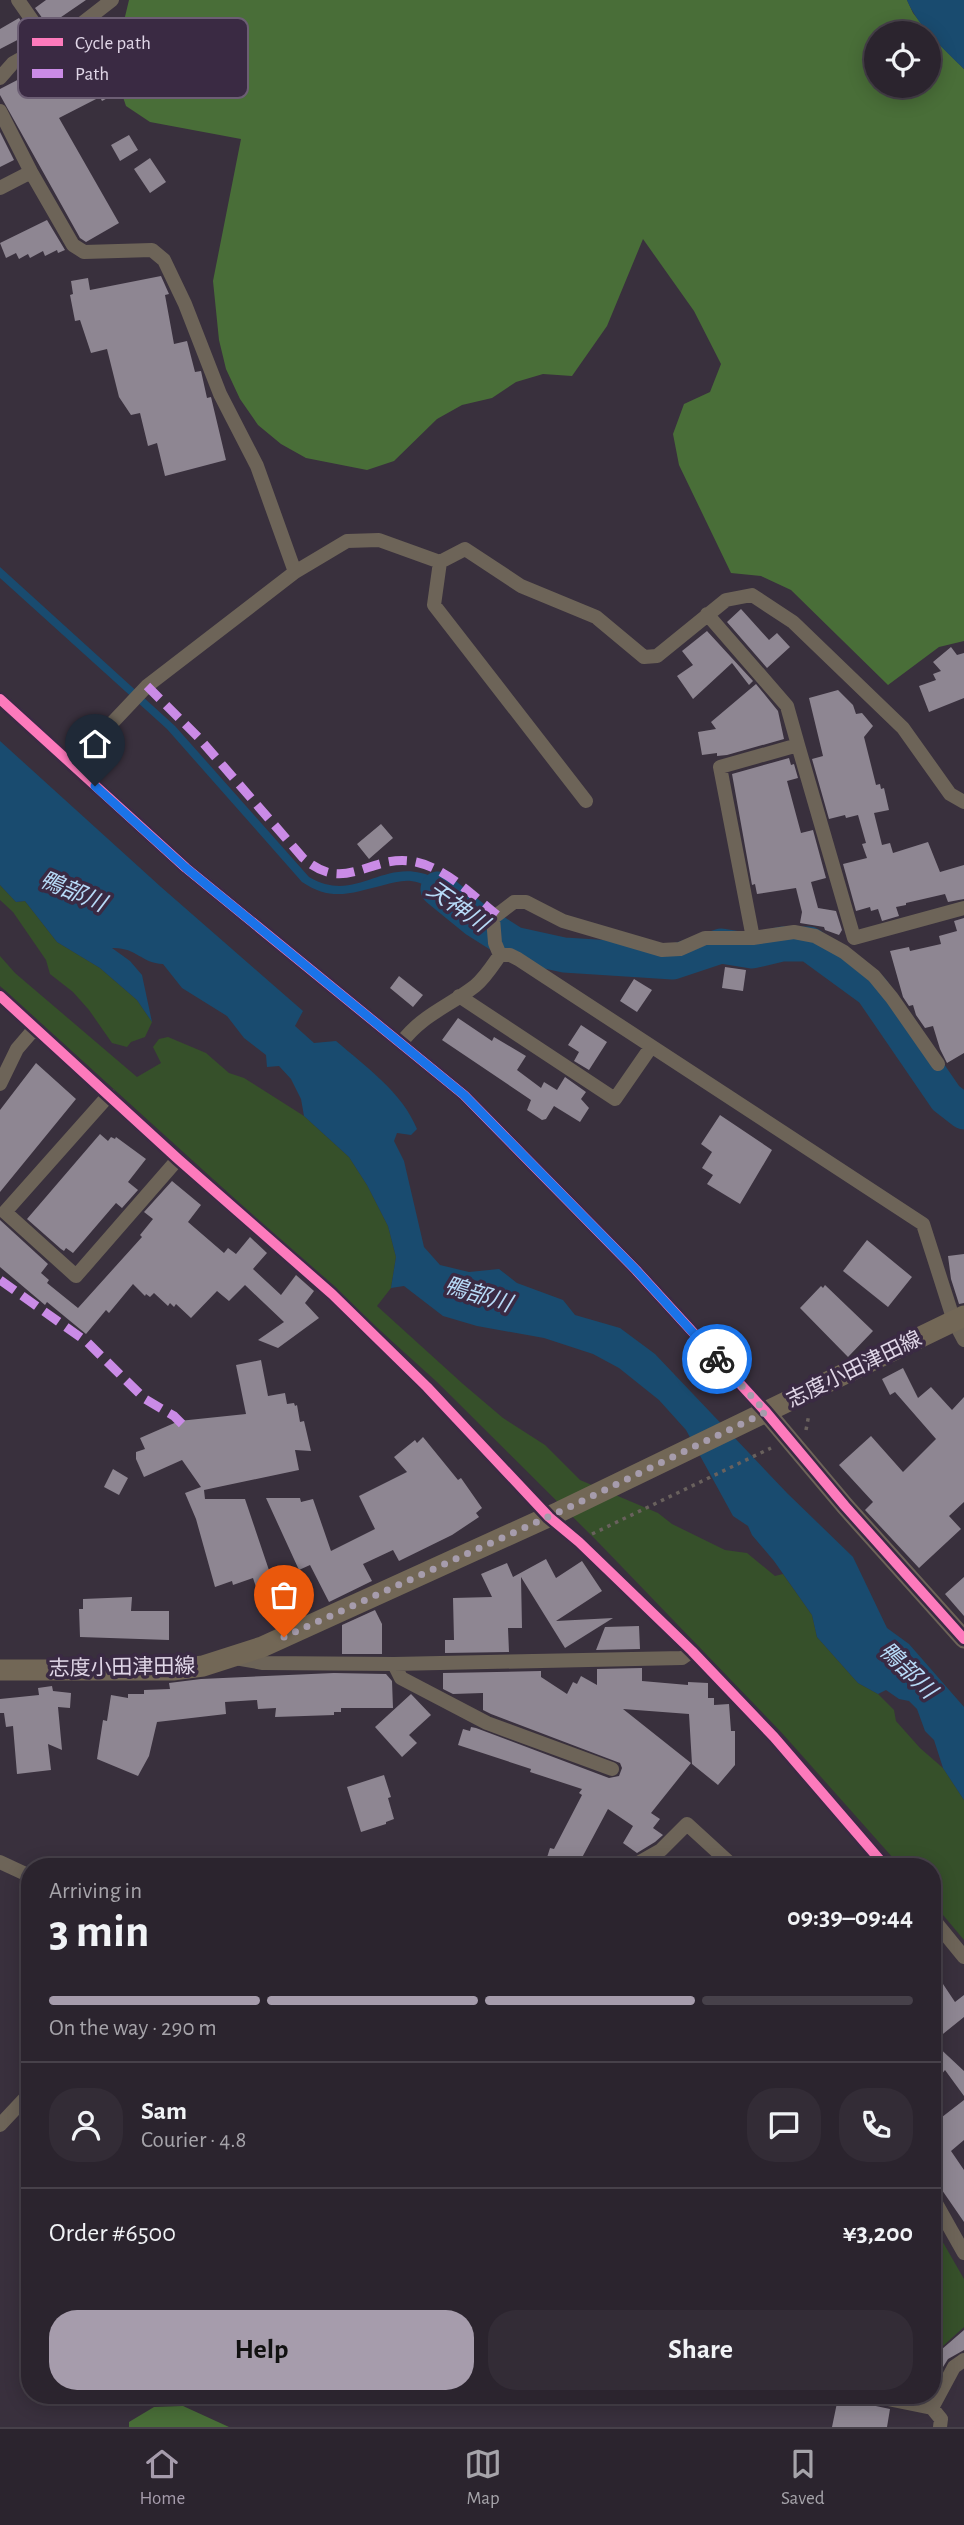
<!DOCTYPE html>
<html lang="en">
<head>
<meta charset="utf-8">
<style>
	:root { --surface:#2b242e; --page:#332c36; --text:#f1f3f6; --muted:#a6a4aa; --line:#47414a; --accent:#a69cac }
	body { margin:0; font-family:"Alegreya Sans","Noto Sans JP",sans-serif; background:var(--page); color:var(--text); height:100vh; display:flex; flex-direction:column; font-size:26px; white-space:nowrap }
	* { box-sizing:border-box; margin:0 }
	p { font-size:23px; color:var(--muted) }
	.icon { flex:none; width:38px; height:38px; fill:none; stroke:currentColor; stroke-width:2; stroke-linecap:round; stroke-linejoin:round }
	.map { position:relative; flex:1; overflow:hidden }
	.details { position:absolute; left:21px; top:1858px; width:920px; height:546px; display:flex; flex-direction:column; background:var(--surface); border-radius:28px; box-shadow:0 4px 18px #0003,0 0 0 2px var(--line) }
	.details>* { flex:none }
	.tools { position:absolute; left:864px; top:21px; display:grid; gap:14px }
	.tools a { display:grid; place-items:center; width:77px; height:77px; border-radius:50%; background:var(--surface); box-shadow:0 4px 18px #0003,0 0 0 2px var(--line); font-size:35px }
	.pin { position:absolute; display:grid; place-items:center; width:60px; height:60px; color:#fff; margin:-72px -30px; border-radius:50% 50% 50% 0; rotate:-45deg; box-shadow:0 0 7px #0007 }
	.pin .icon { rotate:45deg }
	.courier { position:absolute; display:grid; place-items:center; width:70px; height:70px; margin:-35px; border:5px solid #1a73e8; border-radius:50%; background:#fff; color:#222; box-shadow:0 2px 9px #0007 }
	.headline em { font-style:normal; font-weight:700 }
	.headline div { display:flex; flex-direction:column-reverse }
	.headline { display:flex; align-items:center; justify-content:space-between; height:119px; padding:0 28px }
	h1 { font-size:46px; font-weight:700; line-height:52px }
	.bar { display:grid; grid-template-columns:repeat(4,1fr); gap:10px 7px; align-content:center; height:84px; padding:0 28px }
	.bar i { height:9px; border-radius:5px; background:var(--line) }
	.bar .active { background:var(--accent) }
	.bar p { grid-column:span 4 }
	.line { display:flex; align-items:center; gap:18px; padding:0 28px; border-top:2px solid var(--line) }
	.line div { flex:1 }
	.round { display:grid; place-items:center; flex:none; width:74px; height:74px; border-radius:28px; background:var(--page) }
	.action { display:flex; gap:14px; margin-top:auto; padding:14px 28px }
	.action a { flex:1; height:80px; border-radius:28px; background:var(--accent); color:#111; font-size:28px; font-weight:700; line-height:80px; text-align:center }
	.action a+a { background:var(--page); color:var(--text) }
	.tabs { display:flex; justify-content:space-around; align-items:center; height:98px; border-top:2px solid var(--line); background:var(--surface); font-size:19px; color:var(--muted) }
	.tabs a { display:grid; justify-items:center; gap:4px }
	.tabs .active { color:var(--accent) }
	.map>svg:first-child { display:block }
</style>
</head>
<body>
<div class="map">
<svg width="964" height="2427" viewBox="0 0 964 2427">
	<rect width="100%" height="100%" fill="#39303d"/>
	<path fill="#36502a" d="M0,885l16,17 9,-1 32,41 43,26 37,32 15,22 -7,15 -14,5 -4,5 -15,-4 -23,-33 -16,-18 -23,-18 -4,-14 -33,-48 -13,-12z
		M0,956l15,17 122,104 24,-14 -8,-16 6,-8 9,-2 38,16 23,20 15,5 60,38 45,41 18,28 21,41 8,31 -5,31 -14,18 86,78 40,34 42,27 35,35 78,33 14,11 53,26 22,3 28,23 8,-2 29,41 5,22 41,46 20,11 16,16 2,11 24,27 23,20 21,32v140l-31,-37v-36h-32l-119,-134 -186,-193 -159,-158 -437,-396z
		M933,2225l31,54v48l-31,28z"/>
	<path fill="#496e38" d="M129,0h778l6,13 16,20h-52v53h52v-52l35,35v572l-25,6 -51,38 -97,-95 -30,-14 -30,-3 -52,-108 -6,-31 11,-30 26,-12 11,-28 -27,-53 -51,-72 -36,87 -35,50 -29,-2 -27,8 -24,16 -30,7 -25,14 -43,42 -27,9 -61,-12 -25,-14 -23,-19 -18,-26 -14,-30 -7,-29 -6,-59 28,-142 -91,-17 -24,-16 -9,-27v-29z
		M183,2406l46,21h-100v-5l25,-15z"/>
	<path fill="#194b6f" d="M907,0h57v69c-21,-21 -45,-41 -57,-69z
		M0,567l175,159 134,151c44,26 70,-14 112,-4 23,5 41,25 59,40l-7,9c-18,-14 -38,-38 -62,-41 -9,-1 -19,2 -27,4 -33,8 -52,17 -82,-3l-135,-153 -167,-151z
		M0,741l161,146 142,124 -8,15 19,17 22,-2c30,26 66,51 81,88l-6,6 -14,-2 -3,8 10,20 20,86 16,18 29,7 30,-3 18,14 46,17 12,15 45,13 35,26 132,139 66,64 34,71 22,16 55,63v93l-21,-32 -9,-28 -9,-9 -8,-22 -8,-8 -10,-2 -13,-9 -8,4 -20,-11 -41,-46 -5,-22 -38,-54 -22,-26 -4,-9 -15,-10 -47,-86 -27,-30 -40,-32 -26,-14 -49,-16 -67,-12 -34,-10 -39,-30 -13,2 5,-31 -8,-31 -21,-41 -18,-28 -45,-41 -3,-17 -10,-20 -12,-13 -12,1 -1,-12 -22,-17 -17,-22 -45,-28 -19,-24c-22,-1 -27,-17 -51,-16l18,13 12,14 10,47 -15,-22 -37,-32 -43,-26 -32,-41 -9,1 -16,-17z"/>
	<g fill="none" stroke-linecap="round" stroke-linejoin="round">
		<path stroke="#194b6f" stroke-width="35" d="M438,889l38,31 38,24 50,11 109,7 48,-16 31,5 30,-7h27l63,46 74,108 18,14"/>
	</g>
	<path fill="#8e8692" d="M46,0h40l-38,26 -13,-18z
		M19,18l13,19 -2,2 -3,-4 -27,14v-20z
		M76,50l10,22 16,-8 15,29 -15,8 -2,-4 -41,21 60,105 -33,19 -6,-4 -80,-143v-6l27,-14 11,19 34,-17 -11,-20z
		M0,132l14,28 -14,7z
		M129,135l9,15 -18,11 -9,-16z
		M150,158l16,24 -16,11 -16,-24z
		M47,220l18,30 -7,3 -1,-3 -12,6 -2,-5 -13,7 -2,-4 -9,5 -3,-6 -10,5 -6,-15z
		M161,276l8,18 -4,1 9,49 13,-3 8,31 6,-1 6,27 4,-1 15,63 -61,16 -8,-33 -9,3 -8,-33 -9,2 -12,-18 -12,-48 -16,4 -11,-33 -5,1 -5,-26 3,-1 -2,-13 17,-3 2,12z
		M741,609l28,31 8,-7 13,14 -23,21 -40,-46z
		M707,631l46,50 -4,4 -17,-22 -39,36 -16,-23 16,-11 -11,-14z
		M951,647l6,8 7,-2v45l-35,14 -10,-26 17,-6 -3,-6 8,-3 -8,-9z
		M756,684l22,27 6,28 -57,16 -10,1v-3l-15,2 -4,-23 18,-3 -5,-7z
		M838,690l15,15 3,9 6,-1 11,13 -9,11 12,48 4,-1 1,5 3,-1 5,22 -15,3 8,32 8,-2 3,10 35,-11 12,30 24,-7v34l-16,3 -3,-8 -39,9v2l-10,2 3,9 -17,5 -4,-12 -7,2 -1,-4 -14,4 -13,-47 24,-6 -5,-14 4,-1 -8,-28 -12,3 -1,-3 -16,4 -17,-60 11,-3 -14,-58z
		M789,758l2,7 3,-1 4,14 -11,3 14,52 12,-3 13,48 -15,4 7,26 18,3 6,19 -3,5 -14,-5 -1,-3 -24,-4 2,-11 -6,-24 -39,6 -2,-10 -3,1 -20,-111z
		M381,824l12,14 -24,21 -12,-15z
		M964,918v135l-17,10 -7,-14 -7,-23 -8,2 -9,-13 -3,-10 -4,1 -6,-9 -13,-46 19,-4 1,4 31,-7 -2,-8 18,-5 -3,-10z
		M725,967l21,3 -3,21 -21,-3z
		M399,976l24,19 -10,12 -23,-19z
		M634,979l18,11 -15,22 -17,-11z
		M458,1018l34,23 2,-4 32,19 -9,14 24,18 3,-6 13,8 8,-13 21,15 -5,7 8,9 -9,14 -26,-16 -8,13 -4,1 -15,-10 4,-10 -89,-60z
		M581,1025l26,17 -18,28 -15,-9 5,-9 -11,-7z
		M36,1063l40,36 -76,93v-82z
		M720,1115l52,35 -32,54 -33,-20 6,-9 -11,-7 10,-16 -11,-8z
		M100,1134l8,7 3,-4 4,2 1,-2 30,22 -18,23 10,8 -16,18 -6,-5 -43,50 -7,-5 -2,3 -3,-2 -34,-30z
		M172,1181l29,24 -13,17 36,31 4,-5 8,6 14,-17 17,16 -14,16 28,26 15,-20 18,16 -9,12 14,15 -41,30 -20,-8 26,-18 -39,-37 -16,16 -12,-10 -26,27 -15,-14 -2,3 -4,-4 -2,3 -14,-13 -4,4 -4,-3 -1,2 -12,-12 -24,29 -3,-3 -20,24 -39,-32 -2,3 -45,-38v-47l48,44 -7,9 8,7 -2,3 31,25 64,-71 -2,-2 13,-16 -9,-7z
		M867,1240l45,37 -24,30 -45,-36z
		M964,1254v49l-5,1 -8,-25 -3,-23z
		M825,1285l48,46 -25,26 -48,-49 21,-22 2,2z
		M261,1360l7,36 17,-3 2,11 7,-1 1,3 2,-1 3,17 4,-1 7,30 -16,-1 4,20 -95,20 1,9h40l29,86 -17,5 -4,-12 -20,7 -1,-4 -17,6 -19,-68 -11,-26 16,-6 -19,-27 -38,17 -8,-18v-7l9,-3 -5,-11 39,-17 67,-7 -10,-49z
		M903,1368l15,30 13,-11 21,23 12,-13v105l-15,14 12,13 -42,39 -54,-58 8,-8 -34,-37 32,-29 32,36 33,-33 -41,-47 -5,3 -8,-16z
		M423,1437l35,43 3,-2 21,30 -6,5 3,4 -27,18 -53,26 -6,-11 -30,14 9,17 -43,21 -19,-37 -11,5 -33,-72h34l1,4 12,-3 18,52 44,-22 -16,-33 48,-24 -13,-15 21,-17 2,3z
		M113,1469l15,9 -9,17 -15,-8z
		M546,1559l10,19 26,-17 20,30 -46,30 57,-3 -48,30 -44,-71 1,51h-14l1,24 -64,1v-13h9l-1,-42 39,-1 -11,-23 26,-11 6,14z
		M964,1577v39l-19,-22z
		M132,1597l-1,14h38v29l-89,-3 -1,-28h4v-10z
		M375,1610l7,14v30h-40v-29z
		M639,1626l1,23 -44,1 9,-23z
		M642,1668v13l46,4v-3l20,1v15h6v7l15,-1 2,27h4v34l-17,20 -26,-21 -3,-50 -66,-5 68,54 -40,50 9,6 -7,9 10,7 -8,7 -18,11 -14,-10 10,-17 -25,-17 -31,58h-33l6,-19 4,1 28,-54 -3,-2 3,-4 -52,-17 1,-3 -73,-24 5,-16 7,2 1,-4 5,1 133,50 10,-2 3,-8 -2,-5 -129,-49 -8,-4v-17l-30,1 -10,-5v-16l98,-2v6l26,17 6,-12 4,2 4,-8 16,9v-16z
		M334,1673l52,1 6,7 1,27h-52v4h-7v3l-59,2 1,-9 -18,1 -1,-9 -32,2 1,12 -69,8 -8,34 -11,20 -41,-17 6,-39 4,1 4,-26 17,3v-4h16v-4l26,-1 -1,-6 32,-4z
		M52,1686l1,5 18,2 -1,15 -12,-1 4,43 -14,-6 3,26 -34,4 -4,-48 -7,1 -2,-14h-4v-14l39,-4 -1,-7z
		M411,1694l20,21 -22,20 8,8 -15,14 -27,-30z
		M384,1775l7,22 -3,1 6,21 -8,3v2l-25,8 -14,-45z
		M933,1969l22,33 9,-7v22l-31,25z
		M933,2042l31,29v25l-19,-26 -4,5 -8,-7z
		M964,2100v40l-13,11 13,19v52l-31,-45v-53z
		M964,2330v20l-16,9 -5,8 -9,-11z
		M838,2398l52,11 -3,18h-55z"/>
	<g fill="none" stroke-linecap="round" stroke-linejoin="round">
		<path stroke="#69615d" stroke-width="3.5" stroke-dasharray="3.5 5" stroke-linecap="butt" d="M806,1430l3,-16
			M592,1534l179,-86"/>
		<path stroke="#6d6458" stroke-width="14" d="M18,0l30,43
			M0,78l13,-15 63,-35 36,-28
			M0,111l31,61 42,73 11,7 68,-2 12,10 21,44 35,90 37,72 38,106
			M0,188l31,-16
			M440,562l-6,43 152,196
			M707,614l80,92 11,39 -78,22 33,171
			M0,699l186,169 278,227 172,175 130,142
			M798,745l56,193 110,-30
			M77,769l18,-28 52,-55 148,-114 52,-31 32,-1 61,22 25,-13 56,37 75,31 48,40 13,-1 69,-56 26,-5 41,27 110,106 47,66 14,8
			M500,955h10l8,4 405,265 31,97 10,19
			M0,996l178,163 154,135 95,93 122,130 30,25 113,109 82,86 112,130
			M459,996l156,103 36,-52
			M401,1043c22,-29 47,-36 74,-57 10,-8 18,-21 25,-31l-5,-12 -2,-25 21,-16h12l37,19 99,29 18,-1 25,-11h48l41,-6 21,4 29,16 30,24 18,22 46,66
			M0,1084l17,-35 18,-21
			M109,1095l-104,117 71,64 102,-117
			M235,1658l28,5 131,1 288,-6 10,-7
			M394,1664l7,14 86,45 125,46
			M0,1862l30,14
			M631,1867l30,-17 26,-26 47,43
			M933,1919l31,38
			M0,2125l30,-32
			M933,2198l31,55
			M577,2396h13
			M873,2396l59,12 9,11 -1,8
			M932,2408l22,-41 10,-7"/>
		<path stroke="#6d6458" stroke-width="19" d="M766,1412l79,94 119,133"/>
		<path stroke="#726756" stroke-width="21" d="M0,1670h173l30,-4 59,-19 297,-135 405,-196"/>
		<path stroke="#ca8be6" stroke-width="9" stroke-dasharray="18 9" stroke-linecap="butt" d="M147,686l51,51 105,121c43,38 68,-6 113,4 31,7 56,33 81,53
			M0,1280l87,62 58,57 29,17 8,8"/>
		<defs>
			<path id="cycleway" d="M0,699l186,169 278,227 172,175 130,142 79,94 119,133
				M0,996l178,163 154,135 95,93 122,130 30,25 113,109 82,86 112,130"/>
		</defs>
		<use href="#cycleway" stroke="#3a2a43" stroke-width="15"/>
		<use href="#cycleway" stroke="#fd7abc" stroke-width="10"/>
	</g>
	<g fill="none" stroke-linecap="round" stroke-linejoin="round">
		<path stroke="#a69cac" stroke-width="7" stroke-dasharray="0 12.6" d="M284,1637l275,-125 207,-100 -49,-53"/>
		<path stroke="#1a73e8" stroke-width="9" d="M95,786l91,82 278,227 172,175 81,89"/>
	</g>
	<g text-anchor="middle" stroke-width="7" stroke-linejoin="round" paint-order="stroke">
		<g font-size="21" fill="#e0d6e7" stroke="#3a2a43">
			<text transform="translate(854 1369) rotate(-26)" y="7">志度小田津田線</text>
			<text transform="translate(122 1667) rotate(-1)" y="7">志度小田津田線</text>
		</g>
		<g font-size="23" font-style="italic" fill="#b7daf7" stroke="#3a2a43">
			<text transform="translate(73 891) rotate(23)" y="8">鴨部川</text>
			<text transform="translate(458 906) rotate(35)" y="8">天神川</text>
			<text transform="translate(478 1294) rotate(17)" y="8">鴨部川</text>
			<text transform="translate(908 1670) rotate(44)" y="8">鴨部川</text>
		</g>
	</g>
	<rect x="18" y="18" width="230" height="80" rx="10" fill="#3a2a43" stroke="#6c5e74" stroke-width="2"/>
	<rect x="32" y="38" width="31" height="8" fill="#fd7abc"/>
	<rect x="32" y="69" width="31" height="9" fill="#ca8be6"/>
	<g font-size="19" fill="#e0d6e7">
		<text x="75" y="49">Cycle path</text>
		<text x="75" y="80">Path</text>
	</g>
</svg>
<div class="tools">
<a><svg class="icon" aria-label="locate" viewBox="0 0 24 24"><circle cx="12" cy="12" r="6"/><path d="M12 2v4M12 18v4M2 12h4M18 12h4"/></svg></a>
</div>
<div class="pin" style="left:284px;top:1637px;background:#ea580c"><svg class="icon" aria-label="bag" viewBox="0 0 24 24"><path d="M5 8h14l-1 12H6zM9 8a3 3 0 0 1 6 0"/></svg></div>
<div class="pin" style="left:95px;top:786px;background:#1f2937"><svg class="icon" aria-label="home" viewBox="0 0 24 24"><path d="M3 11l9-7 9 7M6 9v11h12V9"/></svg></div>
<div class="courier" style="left:717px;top:1359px"><svg class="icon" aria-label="bike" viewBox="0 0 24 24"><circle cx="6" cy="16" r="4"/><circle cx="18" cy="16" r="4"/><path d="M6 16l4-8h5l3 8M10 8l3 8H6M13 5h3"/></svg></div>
<section class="details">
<div class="headline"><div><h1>3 min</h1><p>Arriving in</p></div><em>09:39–09:44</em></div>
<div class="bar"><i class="active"></i><i class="active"></i><i class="active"></i><i></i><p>On the way · 290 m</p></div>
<div class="line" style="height:126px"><a class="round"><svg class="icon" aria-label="person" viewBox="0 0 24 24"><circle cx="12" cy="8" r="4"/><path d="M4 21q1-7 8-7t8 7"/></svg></a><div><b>Sam</b><p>Courier · 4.8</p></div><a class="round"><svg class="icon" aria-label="chat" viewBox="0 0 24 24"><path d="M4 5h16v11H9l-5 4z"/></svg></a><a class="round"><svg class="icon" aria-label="phone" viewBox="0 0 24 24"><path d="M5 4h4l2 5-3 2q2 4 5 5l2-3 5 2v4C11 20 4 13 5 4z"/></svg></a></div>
<div class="line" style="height:91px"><div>Order #6500</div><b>¥3,200</b></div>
<div class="action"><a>Help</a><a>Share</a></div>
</section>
</div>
<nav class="tabs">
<a class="active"><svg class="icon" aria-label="home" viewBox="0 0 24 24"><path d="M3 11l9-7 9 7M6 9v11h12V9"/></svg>Home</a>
<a><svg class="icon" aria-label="map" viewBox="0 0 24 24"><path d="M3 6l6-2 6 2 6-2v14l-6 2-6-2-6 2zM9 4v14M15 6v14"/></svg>Map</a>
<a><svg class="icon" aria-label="saved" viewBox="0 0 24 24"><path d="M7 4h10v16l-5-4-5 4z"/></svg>Saved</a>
</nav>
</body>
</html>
